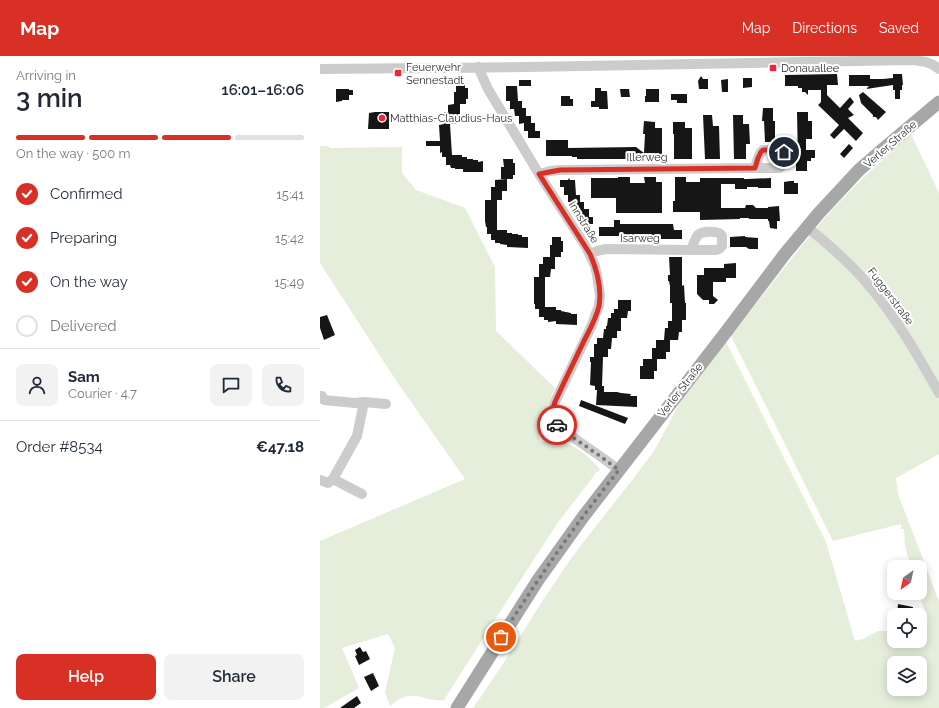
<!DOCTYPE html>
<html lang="en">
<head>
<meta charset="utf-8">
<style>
	:root { --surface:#fff; --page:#f2f2f3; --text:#1f2937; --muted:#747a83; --line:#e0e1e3; --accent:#d93025 }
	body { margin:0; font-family:Raleway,sans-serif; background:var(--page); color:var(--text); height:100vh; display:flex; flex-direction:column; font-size:15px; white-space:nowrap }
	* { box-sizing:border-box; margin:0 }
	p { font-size:13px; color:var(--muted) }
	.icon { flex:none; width:22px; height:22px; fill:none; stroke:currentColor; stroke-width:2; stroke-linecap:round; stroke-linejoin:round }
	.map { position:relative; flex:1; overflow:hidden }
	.side { display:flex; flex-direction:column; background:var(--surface); width:320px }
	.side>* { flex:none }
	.needle { width:26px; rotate:213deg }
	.controls { position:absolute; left:567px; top:504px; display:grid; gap:8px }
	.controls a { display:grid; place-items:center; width:40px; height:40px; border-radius:8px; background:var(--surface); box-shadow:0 2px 10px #0003; font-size:20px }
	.pin { position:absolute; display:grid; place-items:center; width:34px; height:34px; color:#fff; margin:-17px; border:2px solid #fff; border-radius:50%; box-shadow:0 1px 4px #0007 }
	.courier { position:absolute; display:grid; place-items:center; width:40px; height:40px; margin:-20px; border:3px solid #d93025; border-radius:50%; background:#fff; color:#222; box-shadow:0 1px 5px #0007 }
	.headline em { font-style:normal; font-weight:600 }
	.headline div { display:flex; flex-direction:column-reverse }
	.headline { display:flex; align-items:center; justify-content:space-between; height:68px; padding:0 16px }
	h1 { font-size:26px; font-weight:600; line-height:30px }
	.bar { display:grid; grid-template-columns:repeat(4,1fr); gap:6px 4px; align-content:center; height:48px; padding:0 16px }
	.bar i { height:5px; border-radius:3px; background:var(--line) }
	.bar .active { background:var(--accent) }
	.bar p { grid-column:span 4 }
	.line { display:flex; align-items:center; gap:10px; padding:0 16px; border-top:1px solid var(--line) }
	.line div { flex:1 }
	.round { display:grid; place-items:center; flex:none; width:42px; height:42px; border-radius:8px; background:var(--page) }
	ol { padding:0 16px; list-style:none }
	li { display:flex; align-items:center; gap:12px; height:44px }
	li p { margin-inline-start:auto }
	li .icon { padding:4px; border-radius:50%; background:var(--accent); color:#fff; stroke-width:4 }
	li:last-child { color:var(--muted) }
	li i { width:22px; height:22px; border:2px solid var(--line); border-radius:50% }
	.cta { display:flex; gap:8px; margin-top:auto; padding:8px 16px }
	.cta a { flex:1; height:46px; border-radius:8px; background:var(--accent); color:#fff; font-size:16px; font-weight:600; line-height:46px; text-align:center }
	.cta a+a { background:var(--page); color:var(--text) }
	header { display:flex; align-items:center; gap:24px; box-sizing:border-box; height:56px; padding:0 20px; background:var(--accent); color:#fff }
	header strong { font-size:19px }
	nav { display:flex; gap:22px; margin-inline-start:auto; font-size:14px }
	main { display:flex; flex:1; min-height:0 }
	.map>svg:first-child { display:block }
</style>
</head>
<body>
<header>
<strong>Map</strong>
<nav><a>Map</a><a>Directions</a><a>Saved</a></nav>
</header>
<main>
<section class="side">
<div class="headline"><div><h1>3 min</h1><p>Arriving in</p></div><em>16:01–16:06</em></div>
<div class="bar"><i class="active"></i><i class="active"></i><i class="active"></i><i></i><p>On the way · 500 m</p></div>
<ol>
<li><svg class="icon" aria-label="check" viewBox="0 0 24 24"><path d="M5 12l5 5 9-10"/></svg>Confirmed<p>15:41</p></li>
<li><svg class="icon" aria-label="check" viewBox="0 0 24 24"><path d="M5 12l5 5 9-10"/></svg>Preparing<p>15:42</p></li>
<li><svg class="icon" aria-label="check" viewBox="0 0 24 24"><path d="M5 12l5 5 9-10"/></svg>On the way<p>15:49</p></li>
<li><i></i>Delivered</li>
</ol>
<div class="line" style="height:72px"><a class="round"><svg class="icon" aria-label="person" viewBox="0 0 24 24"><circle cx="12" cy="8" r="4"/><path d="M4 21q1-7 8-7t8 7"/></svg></a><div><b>Sam</b><p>Courier · 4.7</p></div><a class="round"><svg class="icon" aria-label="chat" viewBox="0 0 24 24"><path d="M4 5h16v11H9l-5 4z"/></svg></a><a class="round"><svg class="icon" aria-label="phone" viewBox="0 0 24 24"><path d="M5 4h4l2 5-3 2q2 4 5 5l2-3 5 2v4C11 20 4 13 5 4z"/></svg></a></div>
<div class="line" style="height:52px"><div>Order #8534</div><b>€47.18</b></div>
<div class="cta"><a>Help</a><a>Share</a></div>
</section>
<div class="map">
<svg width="619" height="652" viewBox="0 0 619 652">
	<rect width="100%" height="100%" fill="#fff"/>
	<path fill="#e5eddb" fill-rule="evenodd" d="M591,78l28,59v261l-43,24 2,16 41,107v107h-466l28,-41 42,-67 27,-40 15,-20 48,-61 21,-28 28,-52 44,-57 100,200 29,99 8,-2 15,-8h16v10h26v-13l8,-6 -9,-29 1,-26h-9l-6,-21 -1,-17h-3v-5l-68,17 -102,-205c33,-42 65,-85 100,-125 23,-25 49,-49 74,-72zM574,607h26v26h-26z
		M0,90h8l3,2 71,-1v26l14,17 49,18 30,59 1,64 59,57c-6,13 -9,28 -18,39l3,14c22,0 33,2 49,17 4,4 8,7 11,12l-4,3 -37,48 -49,75 -66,104c-5,1 -10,0 -16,-1 -17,-5 -23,-5 -38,7l-5,-14 10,-44 -7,-14 -46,14 17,40 -35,20h-4v-167l145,-62 -70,-100 -75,-116z"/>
	<path fill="#161616" d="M517,18l1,11h-11v10l13,13 10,-11 4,5 -6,7 6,6 -6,3 15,15 -7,8 -12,-12 -10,10 -4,-4 9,-10 -21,-20 3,-3v-12h-13v5l-3,-3h-3v-4h-4v-2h-13v-11z
		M573,18h9l1,11h-1v5h-2v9h-5v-9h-2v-5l-27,4 3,-3h-20v-11h21v4h13l10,-1z
		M381,20l2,3h5v10h-9l-1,-8z
		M423,22h9v9l-9,1z
		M408,23v13h-6l-1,-12z
		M199,24h12v6h-12z
		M136,28h9v4h3v11h-2v5h-6v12h-5l1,8h-6l2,31h10v2h5v2h6v1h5v2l5,-1v11h-20v-3h-8v-1h-4l-1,-3h-4v-8h-4v-5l-2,1v-7h-14v-5h14l-1,-16 5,-1v-12h4v-7l6,-1v-12h2z
		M186,30h11l1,15h4v7h4v8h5v7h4v8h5v7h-12v-7h-4v-8l-5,1v-8h-4l-1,-7h-4v-8h-4z
		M275,32h6v3h6l1,18h-9v-2h-8v-6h4z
		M16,33h13v1h4v5h-4v5h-7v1l-6,1z
		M300,33h9l1,8h-9z
		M326,33h13v13h-14v-6h1z
		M543,36l23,20 -8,8 -2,-3h-3v-2l-12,-12 -2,-8z
		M351,38h16v9h-10v-3h-6z
		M241,40h9v3h3v7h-12z
		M443,52h10v13h2v21h-10l-1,-21h-2z
		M55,56h14v17h-21l1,-16z
		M477,56h11v9h4v18h-6v11h9v8h-4v3h-4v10h-11v-9h2z
		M383,59h9l1,11h6l1,33h-15z
		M413,59h10v9h6l1,20h-4v15h-12z
		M324,65l11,1v6h7v31h-85v-2h-5v-1h-26v-16h22v8l68,-1 8,6 1,-19h-2z
		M353,66h12v6h7v31h-18v-25h-1z
		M529,88l4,4 -9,10 -4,-4z
		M183,103h10v4h2v12h-2v4h-6v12h-5v9h-5v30h10v3h5v1h6v1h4v2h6v11l-21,-1v-2l-7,-1v-1h-5v-3h-4v-6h-4v-7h-1l-1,-6v-21h6v-13h4v-7l12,-1h-6v-12h3z
		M298,121h12v6h15l-1,-6h12v5h6v31h-46v-15h-25v-20h27z
		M355,121h11v5h14v-4h44v1h3l24,-1v10h-13v-1h-11v2h-12v-5h-14v24h24l1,-3h7l3,3h12v-1l11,-1 1,15h-3v8l-7,-1 -1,-7h-1v-2h-18l-2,-1h-8v1l-40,1v-8h-27v-11h2z
		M249,122l1,2h5l1,15h4v7h4v7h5v8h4v7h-12v-7h-4v-7l-4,-1v-7h-5v-7h-4v-8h-4v-7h8z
		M470,125h4v2h4v11h-14v-12z
		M294,164h6v4h53l1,6h8v9h-59v-3h-24v-9h15z
		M425,180v1l13,1v11h-9l-3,-2h-16v-10z
		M232,181h9v4h2v11h-2v5h-6v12h-4l-1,8h-5v30h11v3h5v1l10,2v1h6v11l-21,-1v-3l-8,1v-2h-4v-3h-5v-8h-4v-5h-1v-27h5v-13h4v-7h7v-12h2z
		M349,201h13v29l2,-1 1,18h1v17h-4v12h-3l-1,8h-8v12h-4v7h-9v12h-3v8h-14v-13h3v-7h9v-11h4v-8h8l1,-12h3v-7h4v-18h-2v-17l-1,-5h-1v-6h2z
		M416,207v15h-10v4h-13v14l5,4 -4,4h-5v-4h-6l-6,-6v-19h7v-7h20v-4z
		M298,244h13v11h-3l-1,7h-6v13h-4v7h-5l-1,11h-3v8h-5l-1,29h2v6h13l4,1 10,1 -1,2h7v11l-41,-2 1,-15h-2v-4l-5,-1 1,-23h-1v-5h4v-13h3v-6h6l1,-9h2v-3h1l1,-8h3v-5h3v-4h4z
		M7,259l8,20 -11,5 -4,-12v-11z
		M261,344l47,18 -3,6 -46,-18z
		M578,548l15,3 -1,8h-15z
		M40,591l3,5 3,-1 4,8 -11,6 -4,-9 2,-1 -2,-5z
		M53,617l6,13 -8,5 -7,-14z
		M37,640l4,7 -7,5h-14z"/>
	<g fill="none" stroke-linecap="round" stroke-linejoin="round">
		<path stroke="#ccc" stroke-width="10" d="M158,11l10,22 51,85 47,73 9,19 2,9 3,20 -1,11 -3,7 -4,12 -37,77 -2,8 1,8 4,9 42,29 19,14
			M0,13l206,-2 386,-7c11,1 19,2 27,9
			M219,118l11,-3 10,-1 195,-2 3,-10 3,-6 2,-2h15l6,2c1,7 2,13 -5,16h-24
			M487,171c21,17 41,34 58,54 30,34 52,73 74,112
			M270,198l7,-3 9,-2 85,1c2,-5 4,-12 7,-15 3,-4 22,-5 24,1 0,2 0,7 0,10l-3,3 -3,1h-25
			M0,340h2l2,4 31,3 9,-1 -7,34 -24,43 29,15
			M44,346l22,2
			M0,424l8,3 5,-4"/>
		<path stroke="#a7a7a7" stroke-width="13" d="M137,652l81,-128 45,-63 143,-185 58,-77 35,-42 40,-43 23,-20 57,-48"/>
	</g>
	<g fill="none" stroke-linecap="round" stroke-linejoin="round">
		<path stroke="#787878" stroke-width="4" stroke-dasharray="0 7.2" d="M181,581c37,-58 75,-114 118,-167l-19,-14 -38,-26 -5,-5"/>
		<path stroke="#d93025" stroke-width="5" d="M237,369c-4,-8 -5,-15 -2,-23 9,-20 19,-40 28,-59 6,-12 13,-24 16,-37 3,-18 -2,-36 -9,-52l-51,-80 21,-4 195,-2 3,-10 3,-6 2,-2h15l6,2"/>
	</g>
	<g fill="#f3233b" stroke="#fff" stroke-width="1.5">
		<rect x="449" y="8" width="8" height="8" rx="2"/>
		<rect x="74" y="13" width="8" height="8" rx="2"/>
		<circle cx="62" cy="62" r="4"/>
	</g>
	<g text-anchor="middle" stroke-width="4" stroke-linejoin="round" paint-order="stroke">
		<g font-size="11" fill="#2f2f2f" stroke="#fff" text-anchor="start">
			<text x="86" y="15">Feuerwehr<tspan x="86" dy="13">Sennestadt</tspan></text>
			<text x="461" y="16">Donauallee</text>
			<text x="70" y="66">Matthias-Claudius-Haus</text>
		</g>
		<g font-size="11" fill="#2f2f2f" stroke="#fff">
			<text transform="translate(570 88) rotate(-41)" y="4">Verler Straße</text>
			<text x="327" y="105">Illerweg</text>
			<text transform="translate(264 166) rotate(58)" y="4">Innstraße</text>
			<text x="320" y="186">Isarweg</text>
			<text transform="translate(571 240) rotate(53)" y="4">Fuggerstraße</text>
			<text transform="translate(360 334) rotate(-52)" y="4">Verler Straße</text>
		</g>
	</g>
</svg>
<div class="controls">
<a><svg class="needle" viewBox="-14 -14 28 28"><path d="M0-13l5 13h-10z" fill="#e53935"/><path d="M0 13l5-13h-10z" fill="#747a83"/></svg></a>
<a><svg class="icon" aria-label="locate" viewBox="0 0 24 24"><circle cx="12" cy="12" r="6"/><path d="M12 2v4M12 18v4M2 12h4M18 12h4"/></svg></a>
<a><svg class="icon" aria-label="layers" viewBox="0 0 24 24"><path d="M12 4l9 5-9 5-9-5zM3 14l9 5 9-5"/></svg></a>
</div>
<div class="pin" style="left:181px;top:581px;background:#ea580c"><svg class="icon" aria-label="bag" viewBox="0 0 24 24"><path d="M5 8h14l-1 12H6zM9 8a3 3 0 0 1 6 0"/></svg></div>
<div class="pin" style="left:464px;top:96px;background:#1f2937"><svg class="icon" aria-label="home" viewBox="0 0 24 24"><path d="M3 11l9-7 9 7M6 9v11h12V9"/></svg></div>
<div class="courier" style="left:237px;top:369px"><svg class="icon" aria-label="car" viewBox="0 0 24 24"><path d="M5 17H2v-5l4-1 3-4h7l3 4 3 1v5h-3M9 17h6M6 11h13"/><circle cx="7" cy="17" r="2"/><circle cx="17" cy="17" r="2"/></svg></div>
</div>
</main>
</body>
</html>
